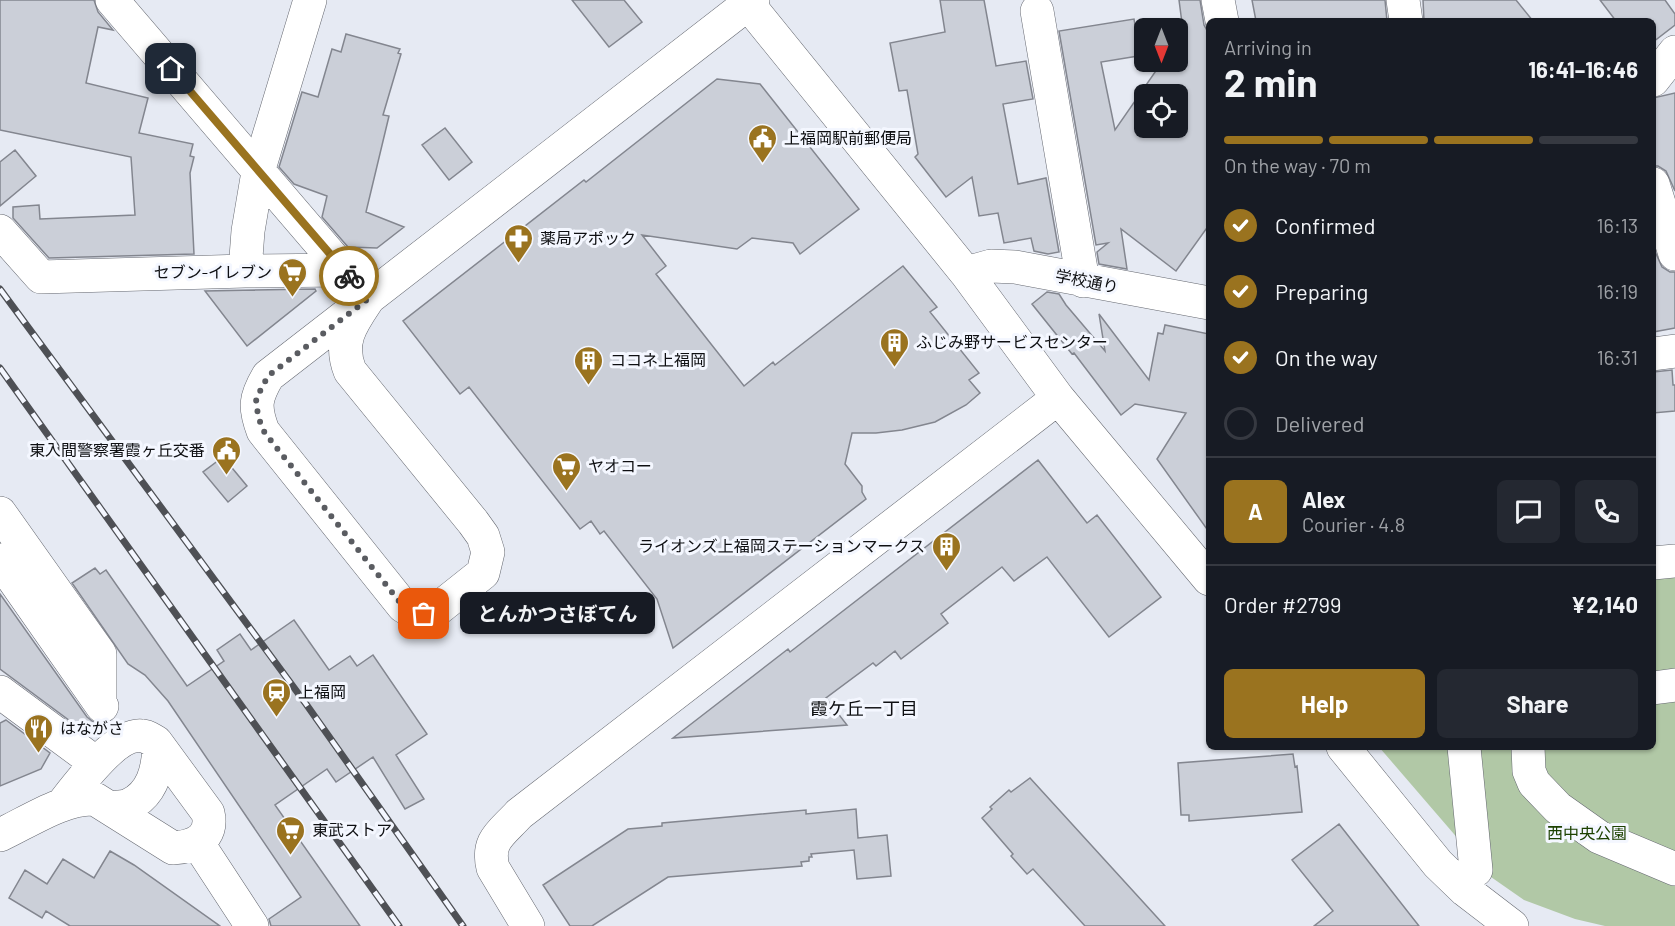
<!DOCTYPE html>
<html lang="en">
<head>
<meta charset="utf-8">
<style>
	:root { --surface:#171b24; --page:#242831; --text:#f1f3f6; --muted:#9ea1a6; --line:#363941; --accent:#9a731f }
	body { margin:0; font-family:Barlow,"Noto Sans JP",sans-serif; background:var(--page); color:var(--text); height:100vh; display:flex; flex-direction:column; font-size:22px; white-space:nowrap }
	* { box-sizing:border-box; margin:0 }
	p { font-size:20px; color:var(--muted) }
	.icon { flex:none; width:33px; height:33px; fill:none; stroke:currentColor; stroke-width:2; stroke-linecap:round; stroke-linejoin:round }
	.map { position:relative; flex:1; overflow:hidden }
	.panel { position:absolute; left:1206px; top:18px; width:450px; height:732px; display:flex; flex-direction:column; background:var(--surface); border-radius:9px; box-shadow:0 2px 4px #0004 }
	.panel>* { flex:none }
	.needle { width:39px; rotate:180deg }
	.controls { position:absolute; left:1134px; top:18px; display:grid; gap:12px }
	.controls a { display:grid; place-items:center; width:54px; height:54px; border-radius:9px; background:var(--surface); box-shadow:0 2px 4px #0004; font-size:30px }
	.pin { position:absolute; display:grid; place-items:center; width:51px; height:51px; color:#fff; margin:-26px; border-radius:12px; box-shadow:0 3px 9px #0006 }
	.courier { position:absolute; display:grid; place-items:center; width:60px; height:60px; margin:-30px; border:4px solid #9a731f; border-radius:50%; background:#fff; color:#222; box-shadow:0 2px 8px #0007 }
	.bubble { position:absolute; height:42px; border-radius:9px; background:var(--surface); box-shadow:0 2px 4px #0004; font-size:20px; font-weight:700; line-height:42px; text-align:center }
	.headline em { font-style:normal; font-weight:700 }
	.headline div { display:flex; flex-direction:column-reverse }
	.headline { display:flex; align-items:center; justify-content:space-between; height:102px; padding:0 18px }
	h1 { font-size:39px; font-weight:700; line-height:45px }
	.bar { display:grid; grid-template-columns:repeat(4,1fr); gap:9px 6px; align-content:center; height:72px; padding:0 18px }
	.bar i { height:8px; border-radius:4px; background:var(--line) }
	.bar .current { background:var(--accent) }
	.bar p { grid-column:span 4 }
	.line { display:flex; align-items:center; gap:15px; padding:0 18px; border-top:2px solid var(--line) }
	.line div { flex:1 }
	.round { display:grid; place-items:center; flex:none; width:63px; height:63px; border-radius:9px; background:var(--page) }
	ol { padding:0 18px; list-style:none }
	li { display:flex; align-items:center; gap:18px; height:66px }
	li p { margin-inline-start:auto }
	li .icon { padding:6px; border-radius:50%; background:var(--accent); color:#fff; stroke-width:4 }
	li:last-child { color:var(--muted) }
	li i { width:33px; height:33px; border:3px solid var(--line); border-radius:50% }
	.cta { display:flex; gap:12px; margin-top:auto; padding:12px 18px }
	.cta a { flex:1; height:69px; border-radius:9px; background:var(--accent); color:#fff; font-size:24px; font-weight:700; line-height:69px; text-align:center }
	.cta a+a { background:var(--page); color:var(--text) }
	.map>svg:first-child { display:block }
</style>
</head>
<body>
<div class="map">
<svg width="1675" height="926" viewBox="0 0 1675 926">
	<rect width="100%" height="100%" fill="#e6eaf3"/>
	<path fill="#b1c8a6" d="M1675,575v351h-70l-30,-7 -51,-19 -33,-23 -112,-130h274v-170z"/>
	<path fill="#cbcfd8" stroke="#83868f" stroke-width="1.5" fill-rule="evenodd" d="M0,0h94l4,12 15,18 -15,-3 -12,56 62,15 -9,35 54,11 -3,12 4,1 -4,16 4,81 -145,4 -36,-40v-11l26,-2 1,14 95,-4 -4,-58 -131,-27z
		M572,0h52l18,22 -33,25z
		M940,0h44l12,66 30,-5 7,38 -30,5 15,80 28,-6 13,74 -11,2 -14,-3 -3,-13 -27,5 -6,-30 -19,3 -7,-39 -26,20 -31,-40 3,-3 -11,-64 -8,1 -9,-48 55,-11z
		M1179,0h21l4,25 5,9v191l-33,46 -55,-42 6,40 -28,-5 -2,-12 11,-9 -12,2 -37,-214 75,-12 2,11 8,-1v26l-43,7 14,68 47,-68h16v-34h-31l35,-5zM1144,94h34v34h-34z
		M1252,0h133l2,21h-131z
		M1423,0h93l17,21h-109z
		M1600,0h65l10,14v11l-22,17v-21h-37z
		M346,34l54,15 -2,4 3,1 -18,61 6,1 -23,96 38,15 -27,21 -29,-1 -26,-30 5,-21 -33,-12 -15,-17 23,-75 16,5 14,-48 9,3z
		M717,79l43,5 99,125 -59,45 -7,-11 -41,-5 -15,11 -95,-14 24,31 -10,8 88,112 29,-24 2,3 128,-99 34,41 -7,5 49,61 -10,7 11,13 -14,12 -31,17 -33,8 -26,3h-24l-7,31 17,22v6l4,7 -193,149 -16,-49 -53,-68 -4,3 -9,-13 -11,8 -111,-142 -9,7 -57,-73 181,-141 2,2z
		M1675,93v98l-9,-20 -8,-5h-5v-68z
		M445,128l27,34 -23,18 -27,-35z
		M15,150l21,26 -36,30v-44z
		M1653,247l9,20 8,5h5v56l-22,4z
		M315,289l1,2 -69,55 -42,-55z
		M1047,292l12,2 7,11 39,46 -6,-37 50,66 9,-47 5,1 2,-9 44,9v198l-52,-73 29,-46 -51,-9 -14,11 -47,-62 -2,1 -40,-50z
		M1672,370l1,15h2v26l-22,2v-41z
		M223,457l24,29 -19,16 -25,-30z
		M1038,460l49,63 10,-8 64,82 -52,40 -62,-80 -33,24 -12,-14 -61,47 7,9 -47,36 -6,-8 -19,15 -3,-3 -47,35 21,27 -174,13 115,-89 2,3z
		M95,568l5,6 6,-4 81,116 37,-25 -7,-11 23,-16 11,16 43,-30 35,50 21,-14 7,10 16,-11 54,79 -31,21 28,44 -19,10 -32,-52 -37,25 -9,-13 -52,36 85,121h-89l-2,-7 32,-22 -133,-196 -23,-26 -17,-11 -56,-81z
		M0,594l87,123 9,7 -11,8 -85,-63z
		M6,720l44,33 -9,16 -41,17v-63z
		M1293,754l2,13 2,-1 5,46 -113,9v-6h-8l-3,-52z
		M1030,778l135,148h-80l-52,-57 -6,5 -16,-18 2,-2 -31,-36 10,-9 -2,-2 19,-17 2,2z
		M856,809l2,29 29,-3 4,41 -34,3 -3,-29 -43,4 1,3h-3v4l-8,1 1,4 -134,11 -76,49h-22l-27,-41 85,-56 34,-3v-3l144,-13v4z
		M1339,824l80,102h-105l19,-15 -41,-51z
		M110,851l24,14 86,61h-150l-24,-15 -4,7 -33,-20 16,-28 22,14 16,-25 31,19z"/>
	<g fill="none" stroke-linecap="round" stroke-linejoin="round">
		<defs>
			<path id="minor" d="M112,0l256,299
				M1218,0l4,21
				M1403,0l3,21
				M748,4l218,269 92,125
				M1037,11l46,270
				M1653,80l22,-28
				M1653,184l22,70
				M0,231l41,46 204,-6 98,-1
				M245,271l3,-40 10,-59 52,-172
				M966,273l25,-7 24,1 194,36
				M368,299c-16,24 -30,42 -18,72l123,151 10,14 5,16 -5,21 -44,35 -15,6 -11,-2 -10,-6 -140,-175c-9,-24 -8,-33 5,-55l485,-376
				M1653,354l22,-3
				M0,513l100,141v49
				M0,560l102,146
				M1653,563l22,-2
				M1653,688l22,-3
				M0,692l96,71
				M1343,747l95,117 27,26 47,36
				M1464,747l12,123
				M1528,747l1,24 5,12 24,25 41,29 76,32
				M110,808c6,-1 14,-1 19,-3 24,-11 29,-36 30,-58
				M0,835c28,-13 65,-38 95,-36l78,49c21,-1 41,-10 35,-35l-52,-71c-4,-2 -9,-6 -13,-6 -26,-5 -66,50 -81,69
				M197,842l55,84
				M528,926l-35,-58c-7,-28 9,-35 26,-54l539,-416 151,181"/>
		</defs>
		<use href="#minor" stroke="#656870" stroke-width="34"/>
		<use href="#minor" stroke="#fff" stroke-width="33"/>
		<defs>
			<path id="rail" d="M0,289l306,415 157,222
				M0,368l399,558"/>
		</defs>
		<use href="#rail" stroke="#4e5055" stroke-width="7"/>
		<use href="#rail" stroke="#f4f7ff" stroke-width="4.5" stroke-dasharray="14" stroke-linecap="butt"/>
	</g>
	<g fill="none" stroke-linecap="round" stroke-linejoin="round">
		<path stroke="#5a5c61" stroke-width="6" stroke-dasharray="0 10.8" d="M349,276l19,23 -100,77 -12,23 2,17 5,14 9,12 131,164 10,6 11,2"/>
		<path stroke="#9a731f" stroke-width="8" d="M171,69l178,207"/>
	</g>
	<defs>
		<symbol id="civic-pin" viewBox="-11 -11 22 30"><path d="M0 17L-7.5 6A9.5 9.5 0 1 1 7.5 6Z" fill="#9a731f" stroke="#f4f7ff"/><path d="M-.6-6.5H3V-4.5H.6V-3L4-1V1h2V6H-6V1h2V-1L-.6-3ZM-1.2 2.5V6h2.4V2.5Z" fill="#fff"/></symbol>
		<symbol id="pharmacy-pin" viewBox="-11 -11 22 30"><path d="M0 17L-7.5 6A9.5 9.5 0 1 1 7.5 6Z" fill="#9a731f" stroke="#f4f7ff"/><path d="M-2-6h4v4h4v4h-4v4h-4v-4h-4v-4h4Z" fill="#fff"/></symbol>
		<symbol id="supermarket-pin" viewBox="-11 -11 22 30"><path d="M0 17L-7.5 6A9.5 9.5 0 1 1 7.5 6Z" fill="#9a731f" stroke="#f4f7ff"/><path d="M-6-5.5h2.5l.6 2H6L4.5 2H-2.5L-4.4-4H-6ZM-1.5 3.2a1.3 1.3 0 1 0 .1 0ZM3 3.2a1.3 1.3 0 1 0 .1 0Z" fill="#fff"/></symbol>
		<symbol id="building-pin" viewBox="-11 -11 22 30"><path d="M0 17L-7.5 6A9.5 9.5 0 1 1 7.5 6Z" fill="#9a731f" stroke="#f4f7ff"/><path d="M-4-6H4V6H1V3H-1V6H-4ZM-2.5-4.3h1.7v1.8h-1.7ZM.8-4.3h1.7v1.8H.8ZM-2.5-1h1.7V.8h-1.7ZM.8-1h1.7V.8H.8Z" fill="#fff"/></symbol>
		<symbol id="station-pin" viewBox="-11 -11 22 30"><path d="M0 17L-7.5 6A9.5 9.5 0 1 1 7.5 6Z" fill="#9a731f" stroke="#f4f7ff"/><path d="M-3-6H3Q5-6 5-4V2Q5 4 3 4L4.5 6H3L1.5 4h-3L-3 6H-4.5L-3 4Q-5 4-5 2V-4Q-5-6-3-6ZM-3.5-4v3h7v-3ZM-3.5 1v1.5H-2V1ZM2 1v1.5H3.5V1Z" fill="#fff"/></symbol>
		<symbol id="restaurant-pin" viewBox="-11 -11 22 30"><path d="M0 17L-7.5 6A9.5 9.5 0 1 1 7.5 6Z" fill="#9a731f" stroke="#f4f7ff"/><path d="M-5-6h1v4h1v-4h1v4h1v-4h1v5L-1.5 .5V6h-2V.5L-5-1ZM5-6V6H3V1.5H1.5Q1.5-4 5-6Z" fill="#fff"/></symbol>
	</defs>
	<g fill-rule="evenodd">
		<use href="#civic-pin" x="746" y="122" width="33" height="45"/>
		<use href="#pharmacy-pin" x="502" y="222" width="33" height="45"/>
		<use href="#supermarket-pin" x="276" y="256" width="33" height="45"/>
		<use href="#building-pin" x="878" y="326" width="33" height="45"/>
		<use href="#building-pin" x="572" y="344" width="33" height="45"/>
		<use href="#civic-pin" x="210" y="434" width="33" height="45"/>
		<use href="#supermarket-pin" x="550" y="450" width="33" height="45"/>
		<use href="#building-pin" x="930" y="530" width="33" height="45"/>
		<use href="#station-pin" x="260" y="676" width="33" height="45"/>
		<use href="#restaurant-pin" x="22" y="712" width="33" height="45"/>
		<use href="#supermarket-pin" x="274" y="814" width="33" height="45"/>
	</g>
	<g text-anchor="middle" stroke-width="6" stroke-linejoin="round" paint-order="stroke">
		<g font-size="16" fill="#0e0f12" stroke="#f4f7ff" text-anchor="start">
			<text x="784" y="144">上福岡駅前郵便局</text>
			<text x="540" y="244">薬局アポック</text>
			<text x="272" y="278" text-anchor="end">セブン-イレブン</text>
			<text x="916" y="348">ふじみ野サービスセンター</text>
			<text x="610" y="366">ココネ上福岡</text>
			<text x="205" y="456" text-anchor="end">東入間警察署霞ヶ丘交番</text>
			<text x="588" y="472">ヤオコー</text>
			<text x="925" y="552" text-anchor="end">ライオンズ上福岡ステーションマークス</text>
			<text x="298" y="698">上福岡</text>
			<text x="60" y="734">はながさ</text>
			<text x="312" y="836">東武ストア</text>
		</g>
		<g font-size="16" fill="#0e0f12" stroke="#f4f7ff">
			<text transform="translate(1087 281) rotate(11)" y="6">学校通り</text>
		</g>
		<g font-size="16" fill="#1c4100" stroke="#f4f7ff">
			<text x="1587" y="839">西中央公園</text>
		</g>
		<g font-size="18" fill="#0e0f12" stroke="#f4f7ff">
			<text x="864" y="715">霞ケ丘一丁目</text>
		</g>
	</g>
</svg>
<div class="controls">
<a><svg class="needle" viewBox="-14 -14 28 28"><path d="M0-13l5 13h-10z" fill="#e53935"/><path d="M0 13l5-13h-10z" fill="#9ea1a6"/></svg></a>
<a><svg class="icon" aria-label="locate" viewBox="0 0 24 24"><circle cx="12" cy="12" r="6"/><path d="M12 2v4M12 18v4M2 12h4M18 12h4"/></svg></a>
</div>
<div class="pin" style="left:424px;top:614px;background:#ea580c"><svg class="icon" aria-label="bag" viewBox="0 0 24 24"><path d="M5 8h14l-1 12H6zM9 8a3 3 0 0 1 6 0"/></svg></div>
<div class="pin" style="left:171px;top:69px;background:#1f2937"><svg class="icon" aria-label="home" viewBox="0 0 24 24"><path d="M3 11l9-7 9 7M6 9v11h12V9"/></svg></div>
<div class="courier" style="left:349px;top:276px"><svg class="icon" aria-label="bike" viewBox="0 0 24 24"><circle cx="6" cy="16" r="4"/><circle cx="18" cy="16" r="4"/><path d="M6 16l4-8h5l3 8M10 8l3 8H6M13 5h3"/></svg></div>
<div class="bubble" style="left:460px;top:592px;width:195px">とんかつさぼてん</div>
<section class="panel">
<div class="headline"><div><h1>2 min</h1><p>Arriving in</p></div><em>16:41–16:46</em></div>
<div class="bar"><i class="current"></i><i class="current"></i><i class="current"></i><i></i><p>On the way · 70 m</p></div>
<ol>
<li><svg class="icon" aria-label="check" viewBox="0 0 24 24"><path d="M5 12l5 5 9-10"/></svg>Confirmed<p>16:13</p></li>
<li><svg class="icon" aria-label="check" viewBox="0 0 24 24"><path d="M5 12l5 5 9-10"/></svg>Preparing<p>16:19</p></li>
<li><svg class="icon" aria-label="check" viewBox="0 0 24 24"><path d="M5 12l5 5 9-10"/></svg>On the way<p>16:31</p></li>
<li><i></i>Delivered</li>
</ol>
<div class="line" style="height:108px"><b class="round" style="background:var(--accent);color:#fff">A</b><div><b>Alex</b><p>Courier · 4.8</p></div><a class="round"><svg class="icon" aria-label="chat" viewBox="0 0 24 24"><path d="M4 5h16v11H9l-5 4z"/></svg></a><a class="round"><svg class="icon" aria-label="phone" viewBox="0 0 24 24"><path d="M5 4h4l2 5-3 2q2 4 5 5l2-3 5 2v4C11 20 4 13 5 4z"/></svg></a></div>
<div class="line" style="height:78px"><div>Order #2799</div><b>¥2,140</b></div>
<div class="cta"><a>Help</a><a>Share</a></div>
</section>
</div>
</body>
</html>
